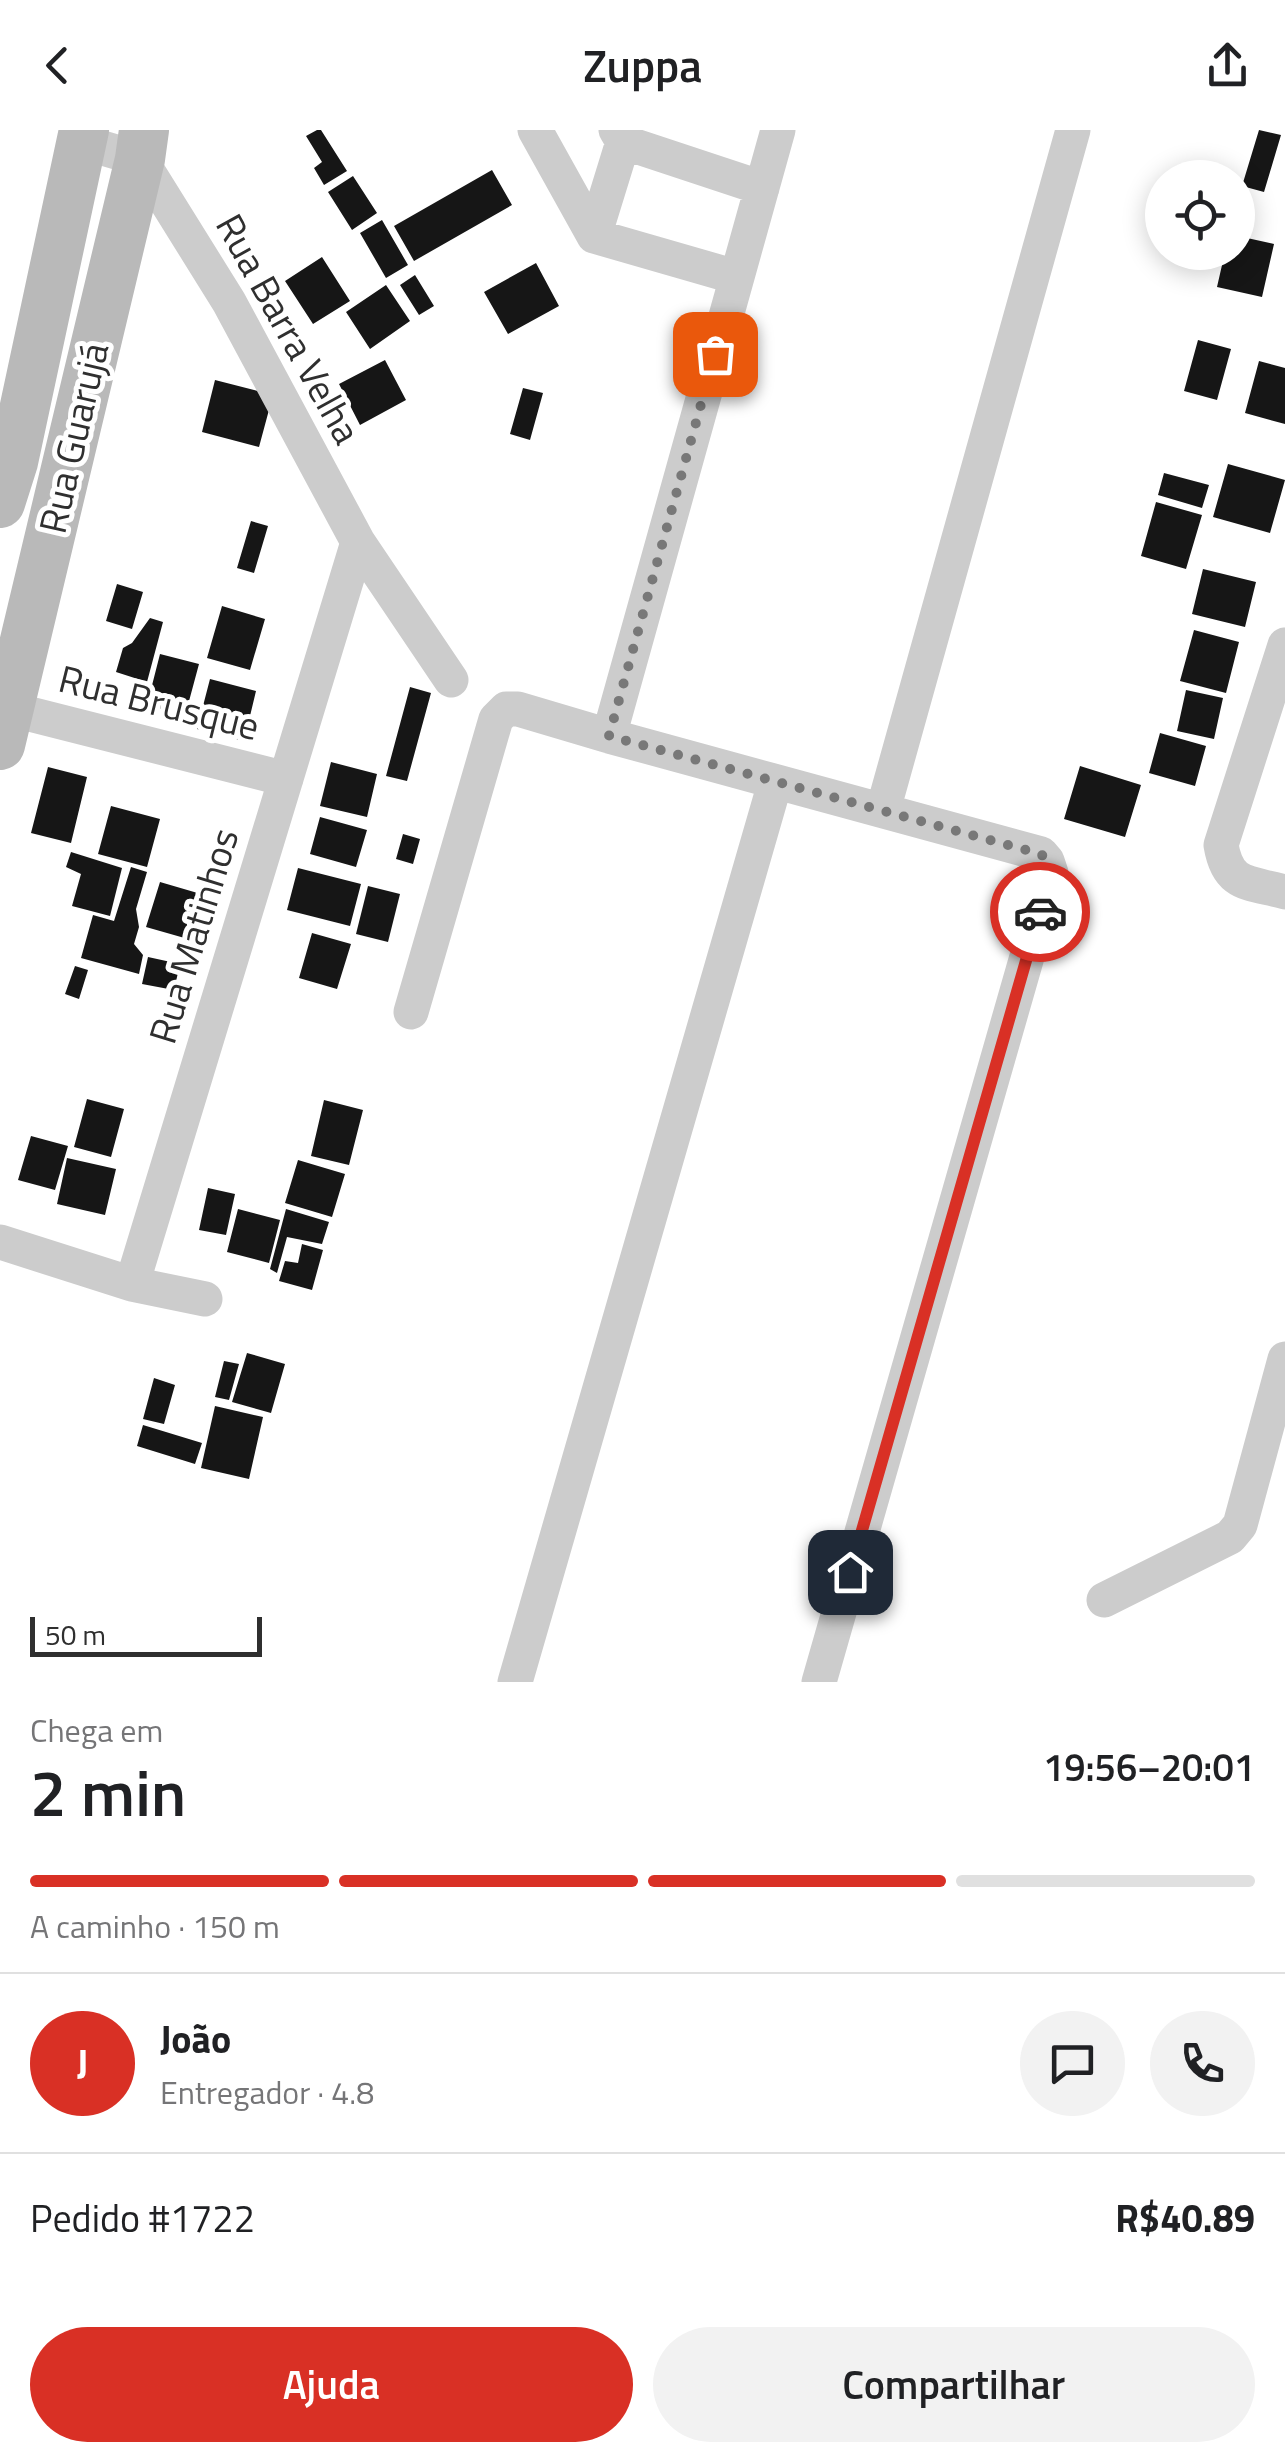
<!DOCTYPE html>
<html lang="pt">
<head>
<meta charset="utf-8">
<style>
	:root { --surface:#fff; --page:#f2f2f2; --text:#202124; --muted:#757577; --line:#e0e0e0; --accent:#d93025 }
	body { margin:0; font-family:"Titillium Web",sans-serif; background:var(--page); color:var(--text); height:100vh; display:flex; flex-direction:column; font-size:38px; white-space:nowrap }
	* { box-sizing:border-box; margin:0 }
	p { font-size:32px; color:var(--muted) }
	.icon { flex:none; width:55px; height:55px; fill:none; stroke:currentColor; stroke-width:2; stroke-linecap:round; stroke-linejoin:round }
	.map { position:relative; height:1552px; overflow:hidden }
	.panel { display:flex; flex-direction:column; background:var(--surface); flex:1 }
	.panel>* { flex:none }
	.fabs { position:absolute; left:1145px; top:30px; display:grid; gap:20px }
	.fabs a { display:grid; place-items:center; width:110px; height:110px; border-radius:50%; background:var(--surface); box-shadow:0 5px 25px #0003; font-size:50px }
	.scale { position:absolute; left:30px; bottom:25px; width:232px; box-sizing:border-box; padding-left:10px; border:5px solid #2f2f2f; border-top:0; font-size:28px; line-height:35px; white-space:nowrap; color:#2f2f2f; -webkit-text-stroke:8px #fff; paint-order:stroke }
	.pin { position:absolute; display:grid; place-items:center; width:85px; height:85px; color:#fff; margin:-42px; border-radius:20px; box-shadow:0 5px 15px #0006 }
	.courier { position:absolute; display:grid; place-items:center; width:100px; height:100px; margin:-50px; border:8px solid #d93025; border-radius:50%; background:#fff; color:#222; box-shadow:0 2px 12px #0007 }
	.headline em { font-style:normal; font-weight:600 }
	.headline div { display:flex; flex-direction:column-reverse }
	.headline { display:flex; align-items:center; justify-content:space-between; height:170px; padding:0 30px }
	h1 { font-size:65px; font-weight:600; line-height:75px }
	.bar { display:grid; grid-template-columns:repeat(4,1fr); gap:15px 10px; align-content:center; height:120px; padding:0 30px }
	.bar i { height:12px; border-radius:8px; background:var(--line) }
	.bar .active { background:var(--accent) }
	.bar p { grid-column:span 4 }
	.line { display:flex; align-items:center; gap:25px; padding:0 30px; border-top:2px solid var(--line) }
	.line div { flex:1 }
	.round { display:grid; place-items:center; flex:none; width:105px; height:105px; border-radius:52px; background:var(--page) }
	.primary-button { display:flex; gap:20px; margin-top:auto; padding:20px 30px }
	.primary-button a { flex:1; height:115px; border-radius:60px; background:var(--accent); color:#fff; font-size:40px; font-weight:600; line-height:115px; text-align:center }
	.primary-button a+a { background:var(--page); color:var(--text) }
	header { display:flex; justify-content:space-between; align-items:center; height:130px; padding:0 30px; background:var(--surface); font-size:45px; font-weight:600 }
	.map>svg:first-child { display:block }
</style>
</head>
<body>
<header><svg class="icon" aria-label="back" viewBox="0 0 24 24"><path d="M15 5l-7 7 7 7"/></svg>Zuppa<svg class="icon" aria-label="share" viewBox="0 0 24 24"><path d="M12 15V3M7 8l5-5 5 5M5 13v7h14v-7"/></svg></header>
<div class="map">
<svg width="1285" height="1552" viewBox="0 0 1285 1552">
	<rect width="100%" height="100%" fill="#fff"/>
	<path fill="#161616" d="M317,0h4l26,41 -23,14 -10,-17 8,-6 -16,-26z
		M1259,0l22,5 -17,57 -22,-6z
		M492,40l20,35 -98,56 -20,-35z
		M353,46l24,37 -25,17 -24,-38z
		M382,90l26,45 -22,13 -26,-45z
		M1238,106l36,8 -12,53 -45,-10 8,-35h13z
		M322,127l28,44 -37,23 -28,-43z
		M536,133l23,43 -51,28 -24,-42z
		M415,145l19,31 -15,9 -19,-30z
		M386,155l24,36 -40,28 -24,-37z
		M1198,210l33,9 -14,51 -33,-9z
		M385,230l21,40 -46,25 -21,-41z
		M1259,231l26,7v56l-40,-11z
		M215,250l58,15 -14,52 -57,-15z
		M523,258l20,5 -13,47 -20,-6z
		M1228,334l57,16 -15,53 -57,-16z
		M1164,343l45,12 -7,23 -44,-13z
		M1156,372l46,13 -16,54 -45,-13z
		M251,391l17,5 -14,47 -17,-5z
		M1203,439l53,13 -11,45 -53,-13z
		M117,454l26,8 -11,37 -26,-8z
		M222,476l43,13 -15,51 -43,-12z
		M150,488l13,4 -16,60 -31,-10 7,-24 9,-5z
		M1194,500l45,12 -13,51 -46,-12z
		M160,524l39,10 -14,52 -38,-11z
		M210,549l46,12 -12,50 -47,-12z
		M410,557l21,6 -24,88 -21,-5z
		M1186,560l37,8 -9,41 -37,-8z
		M1160,603l46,13 -11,40 -46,-13z
		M331,632l46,12 -10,43 -47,-11z
		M1080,636l61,19 -16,52 -61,-18z
		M48,637l39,10 -16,66 -40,-10z
		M111,676l49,13 -13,48 -49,-13z
		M320,687l47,13 -11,37 -46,-13z
		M403,704l17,5 -7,25 -17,-5z
		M71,722l51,16 -12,48 -38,-10 9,-32 -15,-7z
		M131,737l16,5 -11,37 3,18 -5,17 9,11 -4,19 -58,-16 12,-43 21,6z
		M298,738l63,16 -11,42 -63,-16z
		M160,752l41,12 -13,45 -42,-12z
		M368,756l32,8 -12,48 -32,-8z
		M312,803l39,11 -14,45 -38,-11z
		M148,827l32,7 -6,26 -32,-6z
		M75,836l13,4 -9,29 -14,-5z
		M87,969l37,10 -13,48 -37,-10z
		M324,970l39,10 -14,55 -38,-9z
		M31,1006l37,10 -13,44 -37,-10z
		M67,1028l49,11 -11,46 -48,-11z
		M298,1030l47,14 -13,43 -47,-14z
		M208,1058l27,6 -9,41 -27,-5z
		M238,1079l42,11 -11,43 -42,-11z
		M286,1079l43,13 -7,22 -35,-7 -10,36 -7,-4z
		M302,1114l21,6 -11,40 -33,-9 6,-20 13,2z
		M247,1223l38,11 -14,49 -39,-11z
		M224,1231l15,3 -10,36 -14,-3z
		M154,1248l21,7 -11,39 -21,-5z
		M215,1276l48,11 -14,62 -48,-11z
		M143,1295l59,18 -7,21 -58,-18z"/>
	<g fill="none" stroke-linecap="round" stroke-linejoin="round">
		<path stroke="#ccc" stroke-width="35" d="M535,0l59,106 142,41
			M616,0l7,12 139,46
			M778,0l-169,606 432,118 6,7 4,12 -232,809
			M82,12l58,17 89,143 129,240 93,138
			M594,106l29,-94
			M1285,515l-64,200c7,42 28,37 64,47
			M10,579l276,70
			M883,680l190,-680
			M411,882l85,-293 10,-10h12l91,27
			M0,1112l132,42
			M205,1169l-73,-15 226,-742
			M1104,1470l126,-63 10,-12 45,-166
			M515,1552l260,-899"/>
		<path stroke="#b9b9b9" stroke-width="50" d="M0,373l13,-41 71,-332
			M0,615l140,-586 4,-29"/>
	</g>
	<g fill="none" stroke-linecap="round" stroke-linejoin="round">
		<path stroke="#787878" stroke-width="10" stroke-dasharray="0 18" d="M715,224l-106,382 432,118c16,17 5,38 -1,58"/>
		<path stroke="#d93025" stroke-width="12" d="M850,1442l190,-660"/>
	</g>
	<g text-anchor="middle" stroke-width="10" stroke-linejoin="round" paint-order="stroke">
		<g font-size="38" fill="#2f2f2f" stroke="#fff">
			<text transform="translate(288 199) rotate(61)" y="13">Rua Barra Velha</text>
			<text transform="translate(74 308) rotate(-77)" y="13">Rua Guarujá</text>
			<text transform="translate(159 573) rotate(14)" y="13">Rua Brusque</text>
			<text transform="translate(194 806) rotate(-73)" y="13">Rua Matinhos</text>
		</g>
	</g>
</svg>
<div class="fabs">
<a><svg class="icon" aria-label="locate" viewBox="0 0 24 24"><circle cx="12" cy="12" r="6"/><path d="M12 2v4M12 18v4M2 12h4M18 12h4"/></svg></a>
</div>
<div class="scale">50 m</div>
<div class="pin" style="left:715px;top:224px;background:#ea580c"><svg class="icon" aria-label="bag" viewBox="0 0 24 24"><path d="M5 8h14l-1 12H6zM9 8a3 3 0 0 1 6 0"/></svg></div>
<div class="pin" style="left:850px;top:1442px;background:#1f2937"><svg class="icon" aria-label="home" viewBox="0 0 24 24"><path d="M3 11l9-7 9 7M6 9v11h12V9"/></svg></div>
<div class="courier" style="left:1040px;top:782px"><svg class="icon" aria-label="car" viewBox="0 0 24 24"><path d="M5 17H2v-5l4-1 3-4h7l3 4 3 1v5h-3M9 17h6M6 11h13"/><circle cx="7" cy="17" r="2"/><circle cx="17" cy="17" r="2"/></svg></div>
</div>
<section class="panel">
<div class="headline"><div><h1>2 min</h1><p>Chega em</p></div><em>19:56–20:01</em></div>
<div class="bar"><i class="active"></i><i class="active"></i><i class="active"></i><i></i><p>A caminho · 150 m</p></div>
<div class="line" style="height:180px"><b class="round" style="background:var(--accent);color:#fff">J</b><div><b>João</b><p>Entregador · 4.8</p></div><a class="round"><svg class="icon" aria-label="chat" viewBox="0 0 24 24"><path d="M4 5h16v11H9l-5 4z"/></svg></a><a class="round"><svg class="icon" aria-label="phone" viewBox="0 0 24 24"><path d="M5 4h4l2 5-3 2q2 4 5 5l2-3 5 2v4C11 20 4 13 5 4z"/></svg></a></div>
<div class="line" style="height:130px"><div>Pedido #1722</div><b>R$40.89</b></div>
<div class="primary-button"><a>Ajuda</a><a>Compartilhar</a></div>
</section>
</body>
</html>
